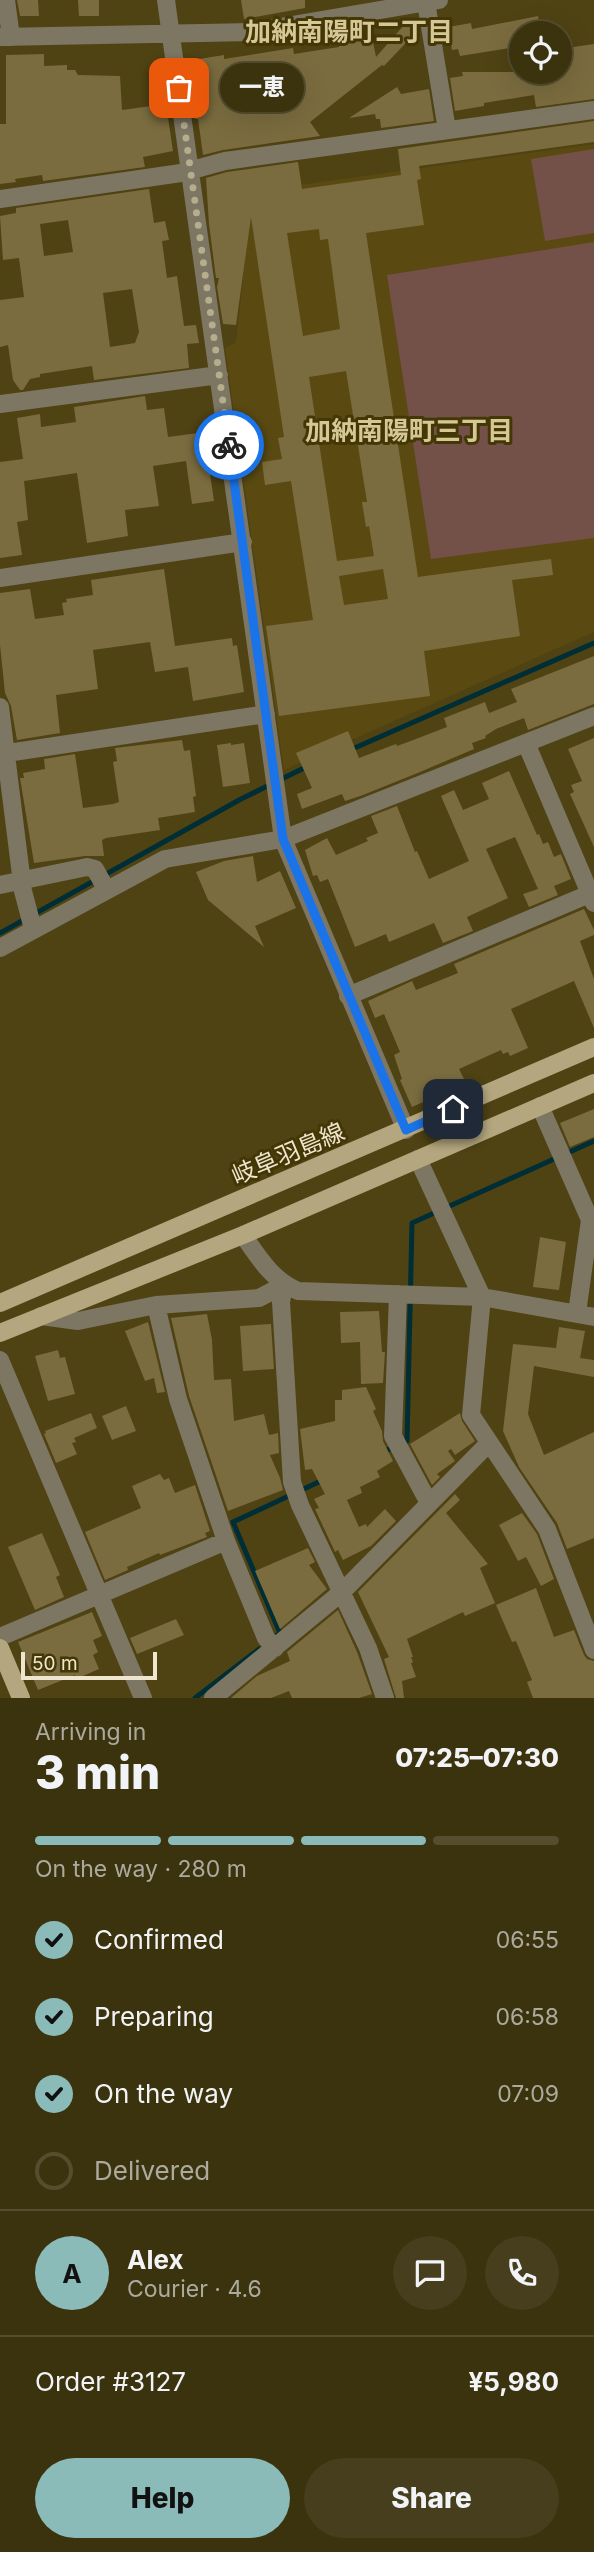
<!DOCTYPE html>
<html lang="en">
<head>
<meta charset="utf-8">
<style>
	:root { --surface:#3b320e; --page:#463e1c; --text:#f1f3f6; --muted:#acaa9e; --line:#544d2e; --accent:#8bbbb9 }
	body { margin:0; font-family:Inter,"Noto Sans JP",sans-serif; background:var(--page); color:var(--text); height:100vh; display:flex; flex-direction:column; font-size:26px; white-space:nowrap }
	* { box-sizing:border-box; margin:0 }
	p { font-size:23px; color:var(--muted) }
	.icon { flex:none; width:38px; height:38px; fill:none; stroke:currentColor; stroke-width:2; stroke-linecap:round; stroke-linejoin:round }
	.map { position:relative; height:1698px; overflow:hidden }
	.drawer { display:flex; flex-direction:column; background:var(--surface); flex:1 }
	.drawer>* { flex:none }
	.buttons { position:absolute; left:509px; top:21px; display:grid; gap:14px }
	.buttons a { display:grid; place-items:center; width:63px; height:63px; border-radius:50%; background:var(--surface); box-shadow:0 7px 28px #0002,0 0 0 2px var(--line); font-size:35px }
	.scale { position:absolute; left:21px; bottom:18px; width:136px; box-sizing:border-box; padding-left:7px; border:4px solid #eee6ce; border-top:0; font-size:19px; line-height:24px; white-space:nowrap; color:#eee6ce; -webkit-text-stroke:5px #443706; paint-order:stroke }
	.pin { position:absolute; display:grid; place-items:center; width:60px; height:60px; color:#fff; margin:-30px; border-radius:14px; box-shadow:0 4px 10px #0006 }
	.courier { position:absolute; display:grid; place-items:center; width:70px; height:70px; margin:-35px; border:5px solid #1a73e8; border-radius:50%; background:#fff; color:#222; box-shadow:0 2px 9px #0007 }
	.bubble { position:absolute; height:49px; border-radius:24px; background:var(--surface); box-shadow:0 7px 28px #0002,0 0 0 2px var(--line); font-size:23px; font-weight:800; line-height:49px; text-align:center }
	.overview em { font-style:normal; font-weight:800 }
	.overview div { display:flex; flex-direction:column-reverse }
	.overview { display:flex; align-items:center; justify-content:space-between; height:119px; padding:0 35px }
	h1 { font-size:46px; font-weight:800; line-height:52px }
	.bar { display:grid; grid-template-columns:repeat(4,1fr); gap:10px 7px; align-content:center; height:84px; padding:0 35px }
	.bar i { height:9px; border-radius:5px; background:var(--line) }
	.bar .active { background:var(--accent) }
	.bar p { grid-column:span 4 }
	.line { display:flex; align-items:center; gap:18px; padding:0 35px; border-top:2px solid var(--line) }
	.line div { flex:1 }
	.round { display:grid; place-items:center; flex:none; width:74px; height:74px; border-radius:37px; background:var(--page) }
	ol { padding:0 35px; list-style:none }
	li { display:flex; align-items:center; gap:21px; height:77px }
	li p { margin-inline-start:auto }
	li .icon { padding:7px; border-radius:50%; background:var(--accent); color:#111; stroke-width:4 }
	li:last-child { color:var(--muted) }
	li i { width:38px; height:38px; border:4px solid var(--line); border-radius:50% }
	.cta { display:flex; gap:14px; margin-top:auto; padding:14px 35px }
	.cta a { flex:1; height:80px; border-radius:42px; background:var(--accent); color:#111; font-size:28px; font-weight:800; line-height:80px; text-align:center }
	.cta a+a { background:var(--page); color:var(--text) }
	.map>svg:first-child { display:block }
</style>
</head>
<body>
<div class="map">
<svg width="594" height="1698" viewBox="0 0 594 1698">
	<rect width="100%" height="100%" fill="#4f4213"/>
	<path fill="#5a4a11" d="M594,144v488l-310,138 -59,-422 11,-6 9,-81 -10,-67z"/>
	<path fill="#735048" d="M594,149v84l-49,8 -14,-82z
		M594,242v296l-163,21 -44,-284z"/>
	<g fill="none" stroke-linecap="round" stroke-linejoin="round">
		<path stroke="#002e36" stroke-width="5" d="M350,750l244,-107
			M0,933l241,-134 67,-33
			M381,1453l26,-12 5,-218 182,-82
			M275,1637l5,-4 -47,-111 92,-43
			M195,1698l64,-49"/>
	</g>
	<path fill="#7b6c3f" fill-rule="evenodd" d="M17,0h21l1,16h-19z
		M78,0h21v16h-20z
		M241,0h64v8l-61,11z
		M538,16l3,17h-19v13l-62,10 -2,-7 -6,1 -4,-23 23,-4 1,6z
		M418,22l1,7 -35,37 -2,-1 -72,57 10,14 -97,14 -20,5 -5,-36h-3l-8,-58 37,-6v4l69,-11 1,6 45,-7 -2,-9 34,-6 5,25 29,-33z
		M594,44v55l-58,8 -2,-12 -50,8v3l-29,5 -5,-33 13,-2 -1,-4h98v-23z
		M44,54v12l23,-1v5h8l3,5 42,1 2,34 44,-6 7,47 -30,6 2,10 -102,14 -1,-6 -27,4 1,3 -16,2v-60h6v-69z
		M397,87l4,7 28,-5 5,32 -53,7 -1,-9h-4l-1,-5 -26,4z
		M594,121v21l-175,24 2,13 -4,1 7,45 -58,8 52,344 133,-18 2,16 -41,5 8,56 -96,15 6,45 -151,20 -13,-90 47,-6 -22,-139 -26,4 -3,-23 20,-3 -4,-21 6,-1 -33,-220 -15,108 -13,-1 -6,-37 2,-9h-3l-7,-54 -3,-46 21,-6 71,-10 4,27 99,-14 -3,-26zM319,229l1,11 8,-1 12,90 -37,7 -16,-103zM346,371l21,131h-5l4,25 3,-1 5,30 -37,5 -28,-184zM383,569l5,30 -44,6 -5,-29z
		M149,189l5,34 11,-2 4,19 -7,1 5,37 10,-2 7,50 12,-1 3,18 -12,1 2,24 -95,12 -2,-14 -52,8v3l-10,2 -7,11h-3l-7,-10 -5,-35 -8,2v-47l24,-3 -5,-39 -16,2 -3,-44 16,-3v-5zM68,220l5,32 -29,4 -4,-32zM132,289l7,43 -4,11 -25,4 -7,-54z
		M145,396l2,14 17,-2 4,29 30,-4 5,35 6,-1 5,34 -22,3 -6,-43 -33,5 6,40 -34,4 3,26 -41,7 -10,-70 -53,8 4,39 -11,2 5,33 -22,3v-96l23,-3 -6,-41 23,-4 1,13 35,-5 -2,-15z
		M164,569l11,77 57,-8 1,8 4,-1 7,47 -51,9 -5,-34 -33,5 -5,-30 -57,8 5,39 -42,6 4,38 -43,7 -6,-34 -6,-13 -5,-48v-52l30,-4 5,30 29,-4 -2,-12 5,-1 -1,-3 27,-4 -2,-15z
		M594,656v48l-66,26 -4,-12 -28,11 -11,7 1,2 -14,5 2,6 -54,23 -57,23 -18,6 -3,-7 -40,15 -5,-15 15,-6 -16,-35 52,-22 11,27 37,-14 1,2 11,-4 39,-15 -3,-9 41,-16 4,11 28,-11 -6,-13z
		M594,738v109l-24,-53 4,-2 -3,-7 11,-4 -14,-32z
		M182,740l2,11 6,-1 6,46 -3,1 2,15 -37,6 2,12 -54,8 -4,2 2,16h-19l-51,7 -14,-85h4l-1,-5 22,-4 -1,-10 31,-5 8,54 30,-4 6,-2 -6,-40 4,-1 -2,-13z
		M231,743v2l13,-2 6,40 -27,4 -6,-42z
		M509,771l28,64 2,-1 4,10 5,-2 6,15 7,-3 10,25 -17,7 4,9 -29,12 -6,-13 15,-5 -23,-52 -29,12 22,49 -41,19 6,14 -30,12 -9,-20 -45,19 -3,-8 -31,13 -27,-68 -8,3 -3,-7 -4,1 -8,-26 22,-12 9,17 32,-14 -2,-3 12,-5 -7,-17 26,-10 18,46 2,-1 12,28 40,-18 -28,-65 13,-6 9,20 26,-11 -7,-16z
		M253,856l4,26 23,-11 16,37 -41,18 9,21 -56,-47 -12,-28 28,-11z
		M584,909l10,21v5l-14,6 14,38v49l-20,-47 -63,28 17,39 -18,8 -2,-4 -5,2 -2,-4 -42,19 7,14 -54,24 -12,-27 2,-1 -8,-24 6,-3 -16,-38 -9,4 -7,-17 44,-20 4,9 42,-17 -4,-9z
		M594,1109v28l-24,10 -10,-24z
		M540,1237l26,5 -7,48 -26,-3z
		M379,1311l3,41h3l-2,31 -22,1 -1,-42 -19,1 -1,-31z
		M207,1314l5,26 2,40 17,-1 3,42 30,-7 5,21 9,-2 1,20 -9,2 10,23 3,12 -55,21 -39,-115 -18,-78z
		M148,1322l17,70 -8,1 -3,-15 -9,3 -20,-50z
		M271,1324l3,45 -31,2 -3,-45z
		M559,1327l26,4 -5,27 14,2v17l-60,-11 -6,48 16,41 50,-23v106l-27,11 -10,-26 -38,-56 -16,-36 10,-87 43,4z
		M58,1350l2,8 5,-1 10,37 -27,7 -13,-45z
		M366,1387l10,22 -3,2 9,20 1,10 10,20 -16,10 3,6 -20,10 2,6 -15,7 12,27 7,-3 1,3 18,-18 11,12 -25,25 -28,14 -5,-10 -3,2 -20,-43 4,-1 -5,-9 11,-5 -13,-25 -7,1 -5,-41 35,-8v-21h7v-10z
		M126,1406l10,25 -24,9 -10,-24z
		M91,1413l6,15 -23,10 2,4 -4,1 5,11 -21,9 -12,-29 2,-1 -1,-2z
		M460,1413l2,8 13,20 -20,14 -4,-6 -3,2 7,10 -18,13 3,3 -8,8 -22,-41z
		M160,1474l4,6 5,-2 6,15 20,-8 15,46 -5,2 2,4 -47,18 -1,-2 -32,14 1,3 -23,10 -20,-48 56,-24 -9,-22z
		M455,1494l5,6 -14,13 42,51 -8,4 15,35 -30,13 -2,-4 -56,27 6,18h-2l2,5 -2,1 5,14 -14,4 2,17h-8l-12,-39 5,-2 -31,-65z
		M522,1513l15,21 17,45 -13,7 -15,-29 -8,4 -19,-36z
		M42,1533l18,42 -4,2 8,20 -29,13 -27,-63z
		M308,1548l7,14 -6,3 18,24 -47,40 -25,-58z
		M536,1588l18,49 20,-7 10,25 3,4 7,2v37h-61l-6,-16 5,-2 -16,-39 -4,1 -16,-37z
		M338,1610l19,42 15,42 -13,4h-67l-3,-7 -18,7h-40l26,-22 33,-15 -3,-9z
		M92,1612l10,24 -9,4 5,12 -5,3 6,14 -23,10 -1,-4 -37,15 -20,-48z
		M176,1619l8,16 -47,19 -7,-16z"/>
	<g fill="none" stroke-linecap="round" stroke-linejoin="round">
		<path stroke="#7c7663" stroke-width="18" d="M6,0l5,37
			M166,0l117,839 123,291
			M426,2l21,128
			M0,37l252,-5 187,-32
			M0,199l181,-26 44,-12 369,-51
			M0,404l219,-29
			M0,578l243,-36
			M0,707l23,184 10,38
			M526,743l68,160
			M0,754l266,-40
			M0,885l87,-18 8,2 11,20
			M0,948l165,-89 118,-20 311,-123
			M348,996l246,-104
			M540,1106l50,114 -13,93
			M418,1159l64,138 -11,118 76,114 47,121
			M243,1235c16,23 29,45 55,56l184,6 112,20
			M284,1285l-3,17 11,180 8,23 68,143 17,50
			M398,1294l-5,142 36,67
			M156,1305l22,94 48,142 40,97 9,10
			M41,1316l37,5 78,-16 103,-7 25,-13
			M0,1360l143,338
			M0,1637l226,-96
			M213,1698l129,-106 146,-148"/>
		<path stroke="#b4a77f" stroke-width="18" d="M0,1303l594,-256
			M0,1333l243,-98 351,-152
			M0,1648l21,50"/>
	</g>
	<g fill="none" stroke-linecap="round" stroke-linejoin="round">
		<path stroke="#b6ad8d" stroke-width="7" stroke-dasharray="0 12.6" d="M179,88l50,357"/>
		<path stroke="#1a73e8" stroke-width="9" d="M229,445l54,394 123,291 47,-21"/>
	</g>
	<g text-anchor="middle" stroke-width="6" stroke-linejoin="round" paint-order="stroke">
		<g font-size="24" fill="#eee6ce" stroke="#443706">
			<text transform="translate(288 1154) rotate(-23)" y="8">岐阜羽島線</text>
		</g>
		<g font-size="26" font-weight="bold" fill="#d6c796" stroke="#443706">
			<text x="349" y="41">加納南陽町二丁目</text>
			<text x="409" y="440">加納南陽町三丁目</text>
		</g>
	</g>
</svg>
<div class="buttons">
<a><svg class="icon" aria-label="locate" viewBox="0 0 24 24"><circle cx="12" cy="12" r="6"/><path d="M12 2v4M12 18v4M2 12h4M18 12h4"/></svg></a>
</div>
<div class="scale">50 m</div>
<div class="pin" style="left:179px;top:88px;background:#ea580c"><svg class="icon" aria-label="bag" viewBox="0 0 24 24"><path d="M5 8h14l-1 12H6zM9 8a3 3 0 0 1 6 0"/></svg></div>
<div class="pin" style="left:453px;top:1109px;background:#1f2937"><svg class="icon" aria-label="home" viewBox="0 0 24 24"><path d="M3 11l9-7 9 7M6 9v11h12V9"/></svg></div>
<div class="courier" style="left:229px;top:445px"><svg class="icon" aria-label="bike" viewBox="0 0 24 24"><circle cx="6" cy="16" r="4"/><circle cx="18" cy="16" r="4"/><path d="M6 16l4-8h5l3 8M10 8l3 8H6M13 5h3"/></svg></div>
<div class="bubble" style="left:220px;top:63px;width:84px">一恵</div>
</div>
<section class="drawer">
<div class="overview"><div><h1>3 min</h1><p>Arriving in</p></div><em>07:25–07:30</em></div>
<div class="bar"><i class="active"></i><i class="active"></i><i class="active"></i><i></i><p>On the way · 280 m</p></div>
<ol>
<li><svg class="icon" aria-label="check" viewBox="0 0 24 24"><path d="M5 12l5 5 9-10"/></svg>Confirmed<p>06:55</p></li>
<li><svg class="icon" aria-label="check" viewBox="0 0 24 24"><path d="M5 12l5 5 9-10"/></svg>Preparing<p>06:58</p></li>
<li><svg class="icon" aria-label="check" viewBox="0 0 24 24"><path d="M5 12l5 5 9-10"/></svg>On the way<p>07:09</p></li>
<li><i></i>Delivered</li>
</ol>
<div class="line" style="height:126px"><b class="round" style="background:var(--accent);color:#111">A</b><div><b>Alex</b><p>Courier · 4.6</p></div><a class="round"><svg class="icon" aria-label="chat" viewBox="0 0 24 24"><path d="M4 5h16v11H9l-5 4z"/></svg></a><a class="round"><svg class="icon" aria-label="phone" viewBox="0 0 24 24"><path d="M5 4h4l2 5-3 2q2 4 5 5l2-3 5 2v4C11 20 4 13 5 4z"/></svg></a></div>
<div class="line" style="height:91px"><div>Order #3127</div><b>¥5,980</b></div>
<div class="cta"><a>Help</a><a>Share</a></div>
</section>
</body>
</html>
